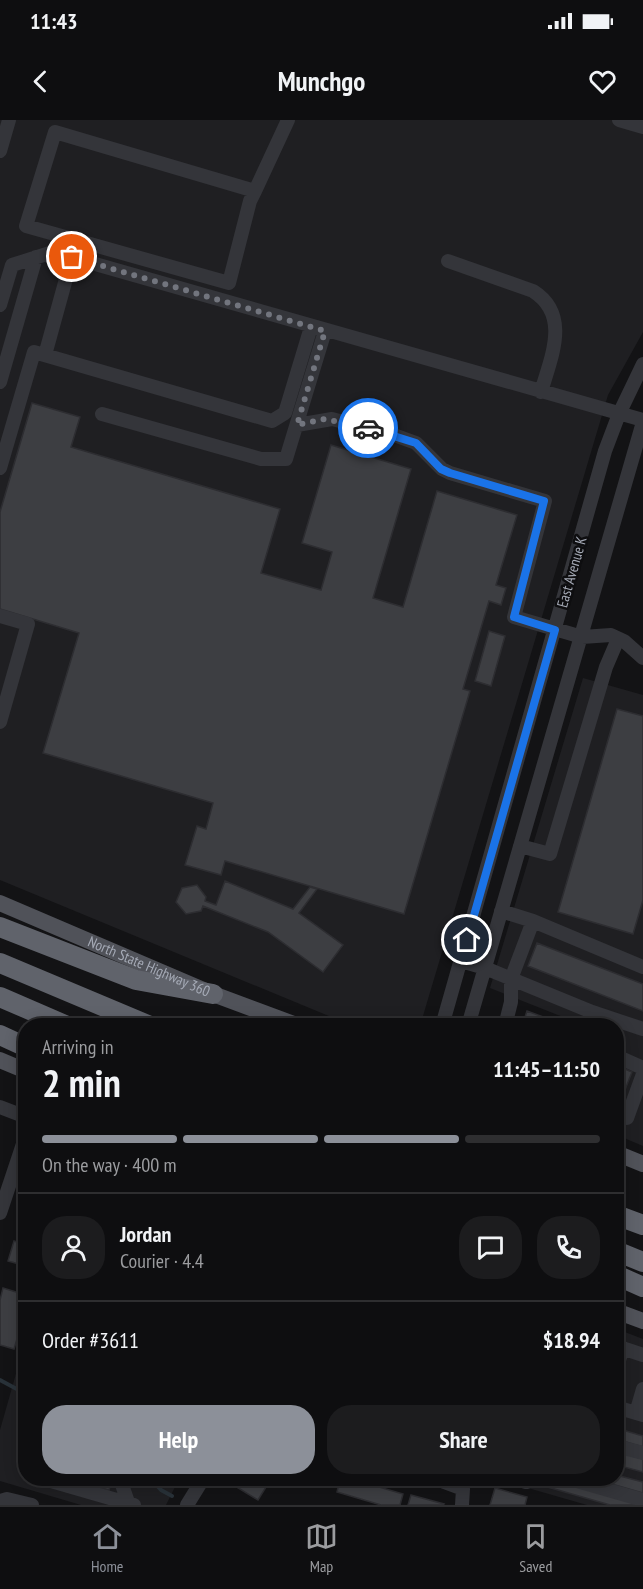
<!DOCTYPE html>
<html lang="en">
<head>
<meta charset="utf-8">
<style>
	:root { --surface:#0e0e10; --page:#1c1c1e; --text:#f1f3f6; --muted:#9b9c9f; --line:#2e2e30; --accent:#8c9099 }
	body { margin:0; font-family:"PT Sans Narrow",sans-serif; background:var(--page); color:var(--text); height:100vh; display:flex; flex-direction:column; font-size:22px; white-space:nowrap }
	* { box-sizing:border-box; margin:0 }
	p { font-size:20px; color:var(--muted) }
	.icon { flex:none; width:33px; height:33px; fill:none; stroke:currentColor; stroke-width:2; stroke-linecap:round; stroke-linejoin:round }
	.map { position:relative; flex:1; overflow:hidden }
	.sheet { position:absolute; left:18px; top:898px; width:606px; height:468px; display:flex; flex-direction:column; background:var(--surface); border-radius:24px; box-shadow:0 3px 15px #0003,0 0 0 2px var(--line) }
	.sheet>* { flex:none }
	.pin { position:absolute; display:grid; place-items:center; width:51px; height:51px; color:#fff; margin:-26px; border:3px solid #fff; border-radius:50%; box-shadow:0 2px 6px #0007 }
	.courier { position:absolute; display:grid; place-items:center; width:60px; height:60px; margin:-30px; border:4px solid #1a73e8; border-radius:50%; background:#fff; color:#222; box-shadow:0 2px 8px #0007 }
	.overview em { font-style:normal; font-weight:700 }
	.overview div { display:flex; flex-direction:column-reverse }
	.overview { display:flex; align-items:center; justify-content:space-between; height:102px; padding:0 24px }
	h1 { font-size:39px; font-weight:700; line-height:45px }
	.bar { display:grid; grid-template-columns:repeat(4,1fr); gap:9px 6px; align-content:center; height:72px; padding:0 24px }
	.bar i { height:8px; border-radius:4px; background:var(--line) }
	.bar .current { background:var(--accent) }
	.bar p { grid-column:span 4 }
	.line { display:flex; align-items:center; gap:15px; padding:0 24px; border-top:2px solid var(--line) }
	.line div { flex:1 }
	.round { display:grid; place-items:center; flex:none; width:63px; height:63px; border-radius:24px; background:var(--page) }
	.button { display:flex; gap:12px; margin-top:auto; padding:12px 24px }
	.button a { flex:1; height:69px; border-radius:24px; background:var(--accent); color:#fff; font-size:24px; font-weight:700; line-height:69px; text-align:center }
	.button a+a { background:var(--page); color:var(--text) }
	.status { display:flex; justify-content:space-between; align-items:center; height:42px; padding:0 30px; background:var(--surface); direction:ltr }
	.status svg { height:16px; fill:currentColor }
	header { display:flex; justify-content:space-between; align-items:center; height:78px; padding:0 24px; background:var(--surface); font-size:27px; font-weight:700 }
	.tab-bar { display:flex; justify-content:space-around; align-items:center; height:84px; border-top:2px solid var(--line); background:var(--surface); font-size:16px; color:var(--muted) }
	.tab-bar a { display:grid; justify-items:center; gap:3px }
	.tab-bar .current { color:var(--accent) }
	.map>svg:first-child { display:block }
</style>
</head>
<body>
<div class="status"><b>11:43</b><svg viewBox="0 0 49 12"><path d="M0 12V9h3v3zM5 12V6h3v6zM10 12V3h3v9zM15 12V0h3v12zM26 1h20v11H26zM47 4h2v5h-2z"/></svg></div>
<header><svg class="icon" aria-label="back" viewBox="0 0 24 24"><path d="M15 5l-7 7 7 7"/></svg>Munchgo<svg class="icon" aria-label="heart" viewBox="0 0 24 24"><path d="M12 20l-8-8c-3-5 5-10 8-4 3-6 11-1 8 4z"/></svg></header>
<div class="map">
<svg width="643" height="1385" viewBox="0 0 643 1385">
	<rect width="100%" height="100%" fill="#131315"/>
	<path fill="#1f1f22" d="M0,0h643v212l-35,63 -188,631h-67l-353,-146z
		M583,558l60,17v451l-26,-11 -1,-109h-44l1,-5 -83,-33z
		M617,1209l26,10v166h-56l-90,-26h119z
		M25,1222l1,137h153l-13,26h-85l-81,-24v-51z"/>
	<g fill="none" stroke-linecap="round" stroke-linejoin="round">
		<path stroke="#293239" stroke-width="4" d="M0,1260l26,14
			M151,1359l10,11 11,6"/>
	</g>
	<path fill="#3d3e42" stroke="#2d2d31" stroke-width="1.5" d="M32,283l48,14 -9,30 209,62 -19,64 60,17 11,-38 -30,-9 29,-98 80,24 -38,129 30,9 34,-116 80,24 -21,70 10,3 -5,17 -12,-4 -26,88 7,2 -66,223 -179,-53 -4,14 -36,-10 12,-39 9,3 7,-26 -170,-50 36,-120 -79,-24v-97z
		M489,511l16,5 -14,50 -16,-5z
		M617,589l26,7v184l-10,34 -75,-22z
		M225,761l68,28 17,-22 7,2 -18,24 44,32 -20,27 -55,-40 -65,-26 -2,5 -15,3 -10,-12 6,-14 15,-3 9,12 -1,4 11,4z
		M537,823l106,41v27l-115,-45z
		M527,891l38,14 -1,1h-42z
		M616,945l16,7 -9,23 -7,-3z
		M26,1088v20l-6,-1z
		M14,1121l12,4v21l-18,-5z
		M3,1168l23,7v14l-12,40 -14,-4v-45z
		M616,1308l27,8v11l-27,-8z
		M616,1331l27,8v13l-27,-7z
		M616,1355l27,7v11l-49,-14h22z
		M71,1359h41l-3,11z
		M240,1359h31l-13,21 -23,-14z
		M340,1359h12l51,15 -3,11h-19l-44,-13z
		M547,1359h10l86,26h-33l-66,-19z
		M495,1368l32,9 -2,8h-35z
		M411,1375l33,9 -1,1h-35z"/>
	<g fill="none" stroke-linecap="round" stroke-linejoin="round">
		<path stroke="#34353a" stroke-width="14" d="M619,0l24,7
			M0,31l9,-31
			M255,71l-200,-59 -29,94 203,57 21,-82 5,-10 33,-71
			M448,141l85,30c38,24 18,66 8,101
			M0,185l12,-40 41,-13 590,168
			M45,235l27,-98
			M0,262l36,-125
			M102,294l159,45h25l39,-128
			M297,305l35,-6 62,16 22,8 26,26 8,4 95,28 -31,116 68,20 29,-2 13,6 19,17
			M0,348l34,-116 238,69 13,-8 26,-86
			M0,496l28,8 -28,98
			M520,726l30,8 56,-187 12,-28
			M501,791l32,10 -22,58v23l-6,24
			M533,801l110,46
			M461,841l24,7 107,44 -5,14
			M592,892l51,17
			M442,906l163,-575 14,-37 24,-50
			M468,906l175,-604
			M616,936l27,12
			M0,987l26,10
			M616,993l11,5 16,-44
			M0,1093l26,-78
			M616,1226l27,9
			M616,1249l7,-21
			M616,1287l27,8
			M636,1293l7,-24
			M616,1326l27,7
			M44,1359l90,26
			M120,1359l8,23
			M436,1359l27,10 -1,16
			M517,1359l9,3 2,-3
			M570,1359l73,21
			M0,1381l7,-2 25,6
			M187,1385l16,-26"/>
		<g stroke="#505259" stroke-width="16">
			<path id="s1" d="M0,783l213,91 86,32"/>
			<path d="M0,940l26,11"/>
			<path d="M616,1033l27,11"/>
			<path d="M616,1191l27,10"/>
		</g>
		<path stroke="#60636b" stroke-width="20" d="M0,807l136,53 77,14
			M0,843l150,63
			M0,877l67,29
			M0,915l26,12
			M616,1095l27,10
			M616,1131l27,11
			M616,1155l27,12"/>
	</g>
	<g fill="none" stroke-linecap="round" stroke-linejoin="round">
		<path stroke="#72757e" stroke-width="6" stroke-dasharray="0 10.8" d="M72,137l253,74 -28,94 28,-6 43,9"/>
		<path stroke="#1a73e8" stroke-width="8" d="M368,308l48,15 25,26 9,4 94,28 -30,116 41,13 -88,310"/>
	</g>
	<g text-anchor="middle" stroke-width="5" stroke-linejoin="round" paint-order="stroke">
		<g font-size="15" fill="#a5aab6" stroke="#0e0e10">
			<text transform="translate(572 452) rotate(-74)" y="5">East Avenue K</text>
			<text dy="5" stroke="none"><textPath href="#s1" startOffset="162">North State Highway 360</textPath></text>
		</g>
	</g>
</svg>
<div class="pin" style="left:72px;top:137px;background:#ea580c"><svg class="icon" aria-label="bag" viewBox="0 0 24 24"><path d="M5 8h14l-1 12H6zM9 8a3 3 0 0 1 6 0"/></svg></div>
<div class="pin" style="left:467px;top:820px;background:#1f2937"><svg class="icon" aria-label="home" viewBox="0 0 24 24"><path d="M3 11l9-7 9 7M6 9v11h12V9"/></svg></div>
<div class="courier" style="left:368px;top:308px"><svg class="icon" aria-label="car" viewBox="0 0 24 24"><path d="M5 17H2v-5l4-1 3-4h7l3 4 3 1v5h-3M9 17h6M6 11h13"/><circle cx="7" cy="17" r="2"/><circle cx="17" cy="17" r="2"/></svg></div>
<section class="sheet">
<div class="overview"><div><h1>2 min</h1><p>Arriving in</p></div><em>11:45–11:50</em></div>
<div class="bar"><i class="current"></i><i class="current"></i><i class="current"></i><i></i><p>On the way · 400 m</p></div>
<div class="line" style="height:108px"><a class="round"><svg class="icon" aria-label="person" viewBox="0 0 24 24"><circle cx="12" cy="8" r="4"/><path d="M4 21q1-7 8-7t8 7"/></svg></a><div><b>Jordan</b><p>Courier · 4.4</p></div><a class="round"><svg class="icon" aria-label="chat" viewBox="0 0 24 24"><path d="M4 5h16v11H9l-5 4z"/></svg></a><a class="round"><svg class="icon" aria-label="phone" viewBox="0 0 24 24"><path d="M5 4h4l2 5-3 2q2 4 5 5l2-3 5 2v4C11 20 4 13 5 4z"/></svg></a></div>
<div class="line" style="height:78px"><div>Order #3611</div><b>$18.94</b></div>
<div class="button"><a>Help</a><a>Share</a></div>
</section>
</div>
<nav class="tab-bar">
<a class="current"><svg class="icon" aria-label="home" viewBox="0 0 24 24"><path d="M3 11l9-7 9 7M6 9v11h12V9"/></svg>Home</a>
<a><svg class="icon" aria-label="map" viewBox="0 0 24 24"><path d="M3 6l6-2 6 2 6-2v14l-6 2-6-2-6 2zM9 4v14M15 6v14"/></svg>Map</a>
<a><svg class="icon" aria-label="saved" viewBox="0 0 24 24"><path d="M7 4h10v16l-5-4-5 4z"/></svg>Saved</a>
</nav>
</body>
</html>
